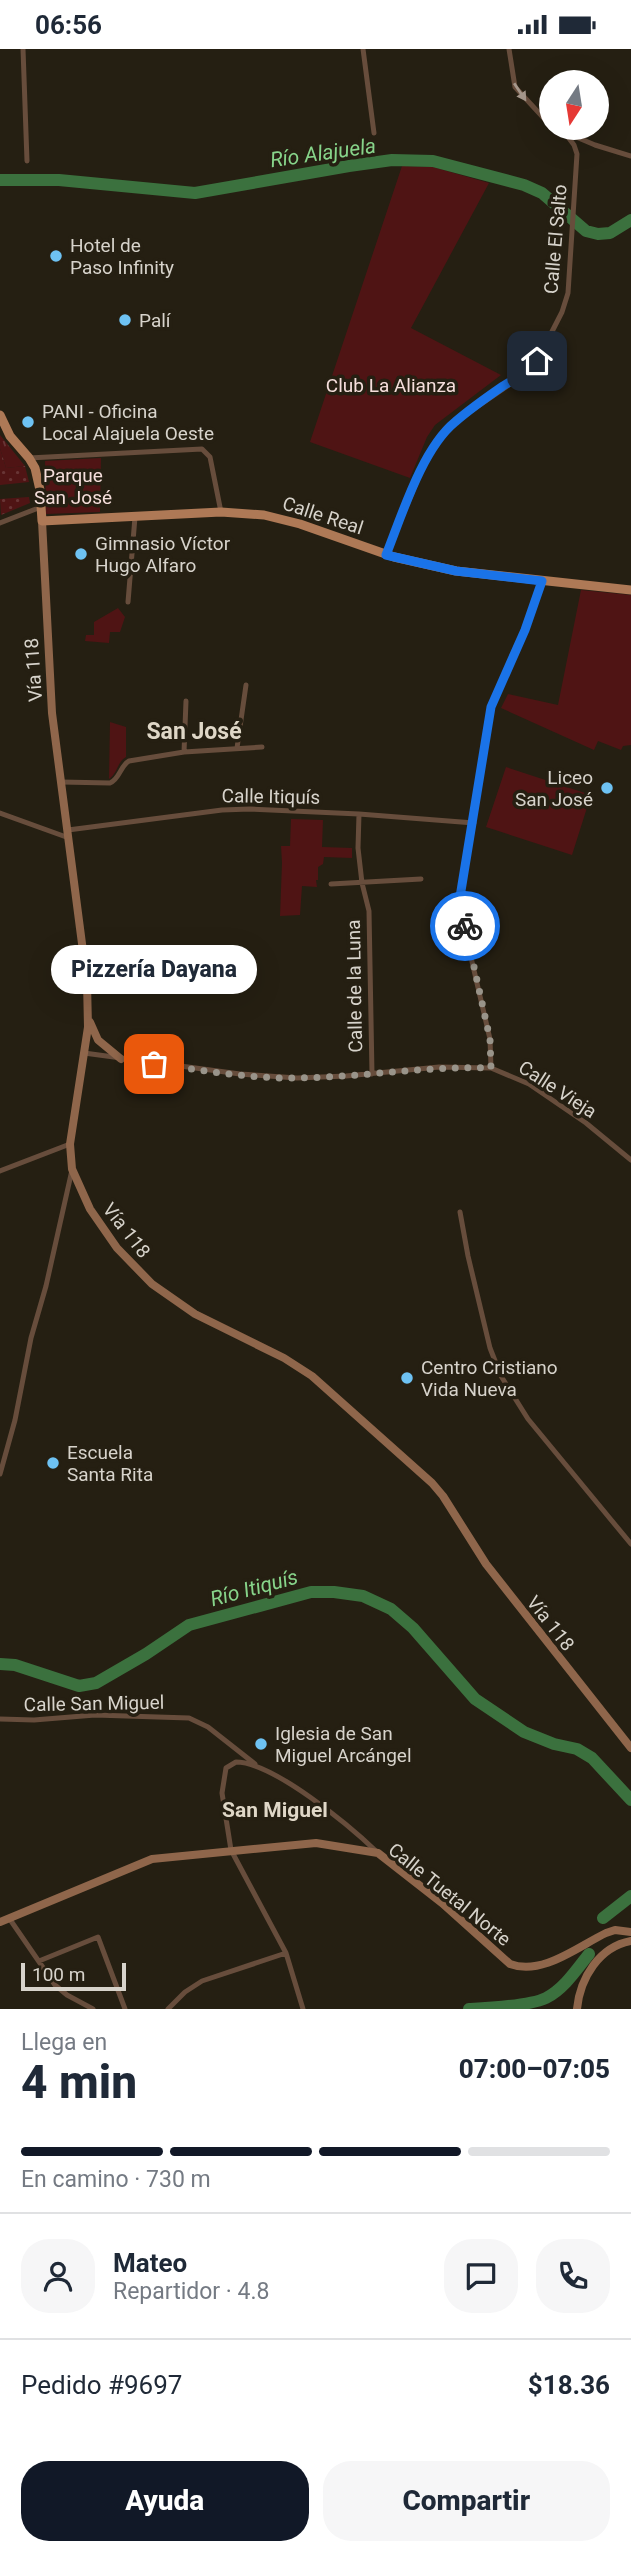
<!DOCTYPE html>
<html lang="es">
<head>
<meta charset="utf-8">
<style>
	:root { --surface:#fff; --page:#f6f6f7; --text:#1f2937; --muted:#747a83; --line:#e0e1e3; --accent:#111827 }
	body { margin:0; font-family:Roboto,sans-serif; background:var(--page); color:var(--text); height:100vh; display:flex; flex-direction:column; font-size:26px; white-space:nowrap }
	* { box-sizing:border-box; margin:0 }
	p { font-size:23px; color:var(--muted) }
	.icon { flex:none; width:38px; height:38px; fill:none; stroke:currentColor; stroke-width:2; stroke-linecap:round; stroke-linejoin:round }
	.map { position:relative; height:1960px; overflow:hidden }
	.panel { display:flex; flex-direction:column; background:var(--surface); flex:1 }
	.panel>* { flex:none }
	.needle { width:46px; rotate:192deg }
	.tools { position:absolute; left:539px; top:21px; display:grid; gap:14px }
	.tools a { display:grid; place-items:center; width:70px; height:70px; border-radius:50%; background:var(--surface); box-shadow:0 7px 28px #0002; font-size:35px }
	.scale { position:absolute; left:21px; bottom:18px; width:105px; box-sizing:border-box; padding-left:7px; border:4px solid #d7d3cb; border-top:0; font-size:19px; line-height:24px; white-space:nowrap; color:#d7d3cb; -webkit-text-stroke:5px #251f12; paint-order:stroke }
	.pin { position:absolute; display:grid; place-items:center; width:60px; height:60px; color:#fff; margin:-30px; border-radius:14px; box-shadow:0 4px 10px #0006 }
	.courier { position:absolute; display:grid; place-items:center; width:70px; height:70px; margin:-35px; border:5px solid #1a73e8; border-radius:50%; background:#fff; color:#222; box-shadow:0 2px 9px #0007 }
	.bubble { position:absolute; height:49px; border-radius:24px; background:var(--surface); box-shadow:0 7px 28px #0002; font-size:23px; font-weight:800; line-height:49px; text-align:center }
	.overview em { font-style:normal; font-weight:800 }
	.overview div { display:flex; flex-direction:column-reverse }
	.overview { display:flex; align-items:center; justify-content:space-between; height:119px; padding:0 21px }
	h1 { font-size:46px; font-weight:800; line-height:52px }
	.bar { display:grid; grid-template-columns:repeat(4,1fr); gap:10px 7px; align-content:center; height:84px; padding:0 21px }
	.bar i { height:9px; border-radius:5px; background:var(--line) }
	.bar .on { background:var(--accent) }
	.bar p { grid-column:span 4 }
	.line { display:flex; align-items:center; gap:18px; padding:0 21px; border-top:2px solid var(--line) }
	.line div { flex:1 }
	.round { display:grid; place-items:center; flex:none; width:74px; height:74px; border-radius:28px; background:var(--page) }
	.cta { display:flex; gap:14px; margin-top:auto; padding:14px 21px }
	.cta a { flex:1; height:80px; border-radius:28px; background:var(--accent); color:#fff; font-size:28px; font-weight:800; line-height:80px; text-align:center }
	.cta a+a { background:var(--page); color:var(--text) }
	.status { display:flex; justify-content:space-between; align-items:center; height:49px; padding:0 35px; background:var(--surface); direction:ltr }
	.status svg { height:19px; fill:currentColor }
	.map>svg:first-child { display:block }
</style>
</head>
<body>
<div class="status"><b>06:56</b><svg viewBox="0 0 49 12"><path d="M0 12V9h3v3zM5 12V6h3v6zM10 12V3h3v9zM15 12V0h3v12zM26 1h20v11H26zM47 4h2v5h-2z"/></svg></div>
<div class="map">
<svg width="631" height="1960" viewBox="0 0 631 1960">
	<defs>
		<pattern id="grass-tufts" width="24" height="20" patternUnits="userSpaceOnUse" patternTransform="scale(1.75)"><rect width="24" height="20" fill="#4f1414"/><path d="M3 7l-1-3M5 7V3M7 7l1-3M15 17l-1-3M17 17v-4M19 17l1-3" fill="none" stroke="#683535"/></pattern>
		<pattern id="garden-dots" width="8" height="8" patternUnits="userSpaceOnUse" patternTransform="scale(1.75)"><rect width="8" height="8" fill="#4f1414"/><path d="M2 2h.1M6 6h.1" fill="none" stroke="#683535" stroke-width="1.8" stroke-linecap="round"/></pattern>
	</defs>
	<rect width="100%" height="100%" fill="#251f12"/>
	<path fill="url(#grass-tufts)" d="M0,386l25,31 -19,2 -6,-20z"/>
	<path fill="#4f1414" d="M402,117l31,1 56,16 -78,145 90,47 -66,50 -8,12 -17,41 -100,-36z
		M101,409l-1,54 -54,2 -1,-53z
		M581,541l50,5v150l-8,1 -2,4 -23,-9 -4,9 -93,-42 7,-14 50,11z
		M118,559l7,9 -5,15h-10l-1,11 -24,-2 1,-6h8v-13z
		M110,673l16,5v30c-9,5 -8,16 -17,22z
		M506,718l85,28 -19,60 -86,-28z
		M291,770l32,1 -1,27 30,1v10l-28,-1 -1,7 -5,3v13h-2l1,7 -15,-1 -2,29 -20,1 2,-53 -1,-17h9z"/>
	<path fill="url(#garden-dots)" d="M0,399l6,20 19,-2 4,16 -29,3z
		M29,448l1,6 -29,12 -1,-16z"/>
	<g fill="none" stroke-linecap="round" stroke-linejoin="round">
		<path stroke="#3b713e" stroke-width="12" d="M0,131h59l136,13 154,-27 43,-6 41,1 91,24 18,8 44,38 12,3 12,-1 21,-13
			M0,1615l15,1 64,21 17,-3 50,-29 43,-29 122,-33h23l29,4 28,13 22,19 62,71 49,33 30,12 23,5 15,9 39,42
			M603,1869l28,-22
			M469,1960c19,-1 61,-3 77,-11 18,-9 31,-29 43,-44"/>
		<path stroke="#674d3c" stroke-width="5" d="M23,0l4,112
			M363,0l11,84
			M509,0l6,38 36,39
			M555,79l40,17 36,11
			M29,409l173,-9 8,8 11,55
			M0,474l41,-16
			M386,506l36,-86 16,-31 17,-16 74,-51 8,-10 25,-49 6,-19 9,-139 -3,-9 -9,-12
			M128,553l7,-85
			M237,699l9,-63
			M184,703l2,-51
			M61,733l49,1c10,-4 10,-17 19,-22l55,-9 78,-5
			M0,764l69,25
			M359,765l-1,34 4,35 7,28 3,163
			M68,781l154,-20 28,-1 109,5 115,9
			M331,835l90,-5
			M84,1004l156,21 57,4 49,-2 93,-9 52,1 38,16 57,39 45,37
			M491,1019l-1,-29 -24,-103 -6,-39 31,-190 34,-77 18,-49
			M0,1122l70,-27
			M460,1163l8,44 22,92 11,28 27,43 103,125
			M0,1425l15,-54 16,-82 15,-52 26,-116
			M0,1670l34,1 61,-5 94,3 19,9 47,37
			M9,1869l46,67 12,10 26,14
			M39,1912l59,-24 27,72
			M168,1960l17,-17 17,-11 84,-28
			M303,1960l-17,-56 -55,-103 -9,-57 4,-25 10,-6c37,0 114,64 141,90"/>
		<path stroke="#8f664b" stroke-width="8" d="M42,472l10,192 35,269 1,45 -18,117 2,25 18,40 27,39 35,36 43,30 89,44 28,18 120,107 11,13 43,68 145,184
			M90,973l8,18 23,19
			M0,1873l152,-63 164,-16 62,10 64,50 68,61c32,12 67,-17 96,-31l9,-3 16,2
			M577,1960c3,-31 22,-62 54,-68"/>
		<path stroke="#ae7956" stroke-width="9" d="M0,366l10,21 19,22 6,10 5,22 2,31 179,-9 43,3 36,9 94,33 62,14 175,19"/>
	</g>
	<defs><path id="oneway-solid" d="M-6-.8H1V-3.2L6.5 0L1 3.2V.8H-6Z" transform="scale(1.75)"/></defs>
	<use fill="#a5978b" href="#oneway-solid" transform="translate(520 43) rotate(56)"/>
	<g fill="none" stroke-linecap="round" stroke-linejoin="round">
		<path stroke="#99948a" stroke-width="7" stroke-dasharray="0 12.6" d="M154,1015c48,6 96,15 144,14 65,-1 128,-12 193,-10l-1,-29 -25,-113"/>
		<path stroke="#1a73e8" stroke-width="9" d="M465,877l-5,-29 31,-190 34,-77 17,-49 -86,-10 -70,-16c16,-40 36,-106 69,-133 15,-13 32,-25 48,-36 13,-8 24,-13 34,-25"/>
	</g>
	<g fill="#6ec2f3" stroke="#251f12" stroke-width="2.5">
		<circle cx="56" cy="207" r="7"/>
		<circle cx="125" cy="271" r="7"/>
		<circle cx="28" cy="373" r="7"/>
		<circle cx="81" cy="505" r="7"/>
		<circle cx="607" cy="739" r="7"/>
		<circle cx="407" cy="1329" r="7"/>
		<circle cx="53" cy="1414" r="7"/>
		<circle cx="261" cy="1695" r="7"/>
	</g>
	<g text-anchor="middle" stroke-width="7" stroke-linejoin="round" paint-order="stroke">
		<g font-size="19" fill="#d7d3cb" stroke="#251f12">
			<text transform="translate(555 190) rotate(-85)" y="7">Calle El Salto</text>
			<text transform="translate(323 466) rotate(18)" y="7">Calle Real</text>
			<text transform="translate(33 621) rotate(-94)" y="7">Vía 118</text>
			<text transform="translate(271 747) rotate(1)" y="7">Calle Itiquís</text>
			<text transform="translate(354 937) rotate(-91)" y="7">Calle de la Luna</text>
			<text transform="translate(558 1040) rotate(33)" y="7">Calle Vieja</text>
			<text transform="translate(127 1181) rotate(52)" y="7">Vía 118</text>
			<text transform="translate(551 1574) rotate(52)" y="7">Vía 118</text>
			<text transform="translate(94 1654) rotate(-1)" y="7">Calle San Miguel</text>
			<text transform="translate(450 1845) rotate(39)" y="7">Calle Tuetal Norte</text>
		</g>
		<g font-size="19" fill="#d7d3cb" stroke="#251f12" text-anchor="start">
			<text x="70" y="203">Hotel de<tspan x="70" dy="22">Paso Infinity</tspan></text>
			<text x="139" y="278">Palí</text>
			<text x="42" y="369">PANI - Oficina<tspan x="42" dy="22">Local Alajuela Oeste</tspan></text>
			<text x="95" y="501">Gimnasio Víctor<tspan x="95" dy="22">Hugo Alfaro</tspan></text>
			<text x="593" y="735" text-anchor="end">Liceo<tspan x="593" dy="22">San José</tspan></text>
			<text x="421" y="1325">Centro Cristiano<tspan x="421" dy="22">Vida Nueva</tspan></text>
			<text x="67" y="1410">Escuela<tspan x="67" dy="22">Santa Rita</tspan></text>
			<text x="275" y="1691">Iglesia de San<tspan x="275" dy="22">Miguel Arcángel</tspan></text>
		</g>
		<g font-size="19" fill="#f5dedb" stroke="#251f12">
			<text x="391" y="343">Club La Alianza</text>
			<text x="73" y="433">Parque<tspan x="73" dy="22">San José</tspan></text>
		</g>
		<g font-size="21" font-style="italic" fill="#87d48a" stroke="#251f12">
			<text transform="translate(323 104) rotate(-8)" y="7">Río Alajuela</text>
			<text transform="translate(254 1539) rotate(-15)" y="7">Río Itiquís</text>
		</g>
		<g font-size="21" font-weight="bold" fill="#dfd7c7" stroke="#251f12">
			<text x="275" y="1768">San Miguel</text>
		</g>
		<g font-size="23" font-weight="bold" fill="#dfd7c7" stroke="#251f12">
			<text x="194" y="690">San José</text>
		</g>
	</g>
</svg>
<div class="tools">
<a><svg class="needle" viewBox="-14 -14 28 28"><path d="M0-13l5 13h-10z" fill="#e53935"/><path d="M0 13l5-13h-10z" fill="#747a83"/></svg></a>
</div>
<div class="scale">100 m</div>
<div class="pin" style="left:154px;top:1015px;background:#ea580c"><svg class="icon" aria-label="bag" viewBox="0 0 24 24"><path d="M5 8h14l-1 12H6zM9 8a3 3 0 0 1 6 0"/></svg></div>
<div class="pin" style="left:537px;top:312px;background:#1f2937"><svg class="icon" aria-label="home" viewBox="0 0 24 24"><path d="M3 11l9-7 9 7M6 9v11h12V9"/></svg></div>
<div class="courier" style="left:465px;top:877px"><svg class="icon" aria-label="bike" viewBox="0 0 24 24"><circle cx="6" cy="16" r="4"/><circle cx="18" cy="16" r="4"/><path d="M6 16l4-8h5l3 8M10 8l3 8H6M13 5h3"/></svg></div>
<div class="bubble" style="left:51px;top:896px;width:206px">Pizzería Dayana</div>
</div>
<section class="panel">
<div class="overview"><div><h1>4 min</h1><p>Llega en</p></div><em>07:00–07:05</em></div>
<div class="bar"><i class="on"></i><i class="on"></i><i class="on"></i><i></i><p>En camino · 730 m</p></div>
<div class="line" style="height:126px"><a class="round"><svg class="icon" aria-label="person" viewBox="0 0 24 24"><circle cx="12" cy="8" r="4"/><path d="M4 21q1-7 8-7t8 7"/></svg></a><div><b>Mateo</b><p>Repartidor · 4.8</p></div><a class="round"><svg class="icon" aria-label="chat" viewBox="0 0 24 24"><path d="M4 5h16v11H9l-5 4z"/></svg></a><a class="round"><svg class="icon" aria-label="phone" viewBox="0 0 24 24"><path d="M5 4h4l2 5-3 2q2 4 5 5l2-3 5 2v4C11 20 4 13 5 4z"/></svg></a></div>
<div class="line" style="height:91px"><div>Pedido #9697</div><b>$18.36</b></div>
<div class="cta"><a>Ayuda</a><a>Compartir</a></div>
</section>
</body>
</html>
